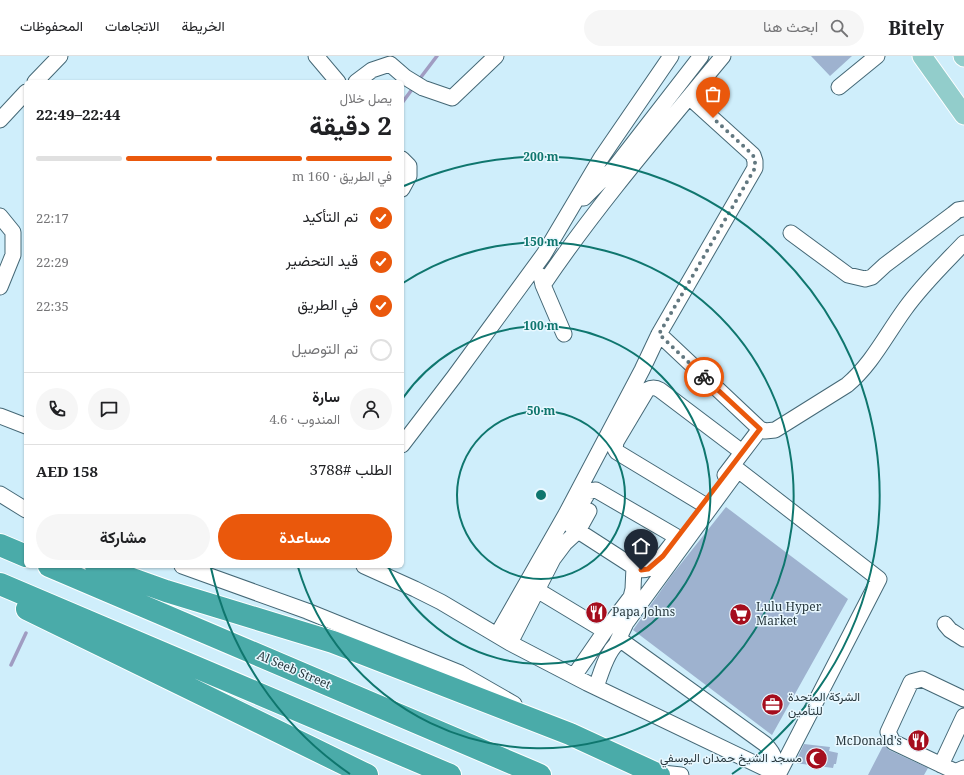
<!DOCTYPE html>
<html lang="ar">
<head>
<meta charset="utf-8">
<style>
	:root { --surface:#fff; --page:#f6f6f6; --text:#202124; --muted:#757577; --line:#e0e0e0; --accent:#ea580c }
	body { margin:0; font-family:"Noto Serif",Vazirmatn,serif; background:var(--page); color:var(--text); direction:rtl; height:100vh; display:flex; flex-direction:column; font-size:15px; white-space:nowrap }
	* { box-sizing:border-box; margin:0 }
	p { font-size:13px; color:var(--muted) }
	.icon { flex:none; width:22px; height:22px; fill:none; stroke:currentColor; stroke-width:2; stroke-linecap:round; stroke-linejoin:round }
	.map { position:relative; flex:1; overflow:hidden; direction:ltr }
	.drawer { position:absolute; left:24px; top:24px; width:380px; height:488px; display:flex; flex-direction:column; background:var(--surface); border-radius:6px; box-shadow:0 1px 3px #0004; direction:rtl }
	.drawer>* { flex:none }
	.pin { position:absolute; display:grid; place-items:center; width:34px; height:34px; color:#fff; margin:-41px -17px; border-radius:50% 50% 50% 0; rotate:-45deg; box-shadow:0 0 4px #0007 }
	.pin .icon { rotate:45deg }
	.courier { position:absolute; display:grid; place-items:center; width:40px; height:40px; margin:-20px; border:3px solid #ea580c; border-radius:50%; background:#fff; color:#222; box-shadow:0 1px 5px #0007 }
	.headline em { font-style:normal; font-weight:700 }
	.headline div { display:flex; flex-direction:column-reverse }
	.headline { display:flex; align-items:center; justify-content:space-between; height:68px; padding:0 12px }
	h1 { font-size:26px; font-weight:700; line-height:30px }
	.bar { display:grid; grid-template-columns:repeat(4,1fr); gap:6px 4px; align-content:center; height:48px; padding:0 12px }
	.bar i { height:5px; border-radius:3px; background:var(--line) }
	.bar .active { background:var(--accent) }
	.bar p { grid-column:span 4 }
	.line { display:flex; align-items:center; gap:10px; padding:0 12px; border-top:1px solid var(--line) }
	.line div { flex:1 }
	.round { display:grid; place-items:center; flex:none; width:42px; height:42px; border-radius:21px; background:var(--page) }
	ol { padding:0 12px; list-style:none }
	li { display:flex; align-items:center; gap:12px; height:44px }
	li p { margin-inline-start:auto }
	li .icon { padding:4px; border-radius:50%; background:var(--accent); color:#fff; stroke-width:4 }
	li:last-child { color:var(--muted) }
	li i { width:22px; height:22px; border:2px solid var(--line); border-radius:50% }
	.primary-button { display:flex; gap:8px; margin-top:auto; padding:8px 12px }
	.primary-button a { flex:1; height:46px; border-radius:24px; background:var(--accent); color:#fff; font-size:16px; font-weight:700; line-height:46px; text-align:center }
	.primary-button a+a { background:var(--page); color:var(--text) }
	header { display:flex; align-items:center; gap:24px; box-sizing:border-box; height:56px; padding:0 20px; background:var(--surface); border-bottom:1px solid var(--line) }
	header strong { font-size:19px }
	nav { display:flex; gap:22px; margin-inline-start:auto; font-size:14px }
	.search { width:280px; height:36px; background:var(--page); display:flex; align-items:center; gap:10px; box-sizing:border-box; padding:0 14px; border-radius:22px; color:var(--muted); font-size:15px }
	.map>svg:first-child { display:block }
</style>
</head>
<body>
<header>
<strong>Bitely</strong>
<div class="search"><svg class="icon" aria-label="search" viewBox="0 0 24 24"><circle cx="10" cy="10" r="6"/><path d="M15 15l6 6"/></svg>ابحث هنا</div>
<nav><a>الخريطة</a><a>الاتجاهات</a><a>المحفوظات</a></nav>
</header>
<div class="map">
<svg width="964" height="719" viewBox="0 0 964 719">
	<rect width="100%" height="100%" fill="#cfeefb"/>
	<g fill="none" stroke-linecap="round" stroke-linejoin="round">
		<path stroke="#a09cc2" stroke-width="3.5" d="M418,25l19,-25
			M402,47l11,-15
			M11,609l15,-32"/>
	</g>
	<path fill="#9eb2cf" d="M811,0h41l-22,20z
		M726,451l122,92 -76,136 -139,-105 39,-55z
		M804,688l26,3 -1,4 9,2 -2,11h-2l-1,4 -38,-5z
		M884,688l5,6 39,18 -4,7h-56z"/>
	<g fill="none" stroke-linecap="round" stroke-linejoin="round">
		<defs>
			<path id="minor" d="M316,0l22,26
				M35,26l25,-26
				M356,26l16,-12 18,-6 15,13 18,11 29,10 44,-42
				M839,31l38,-31
				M0,64l26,-28
				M402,103l7,7v10l-7,13
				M584,142l31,-31 86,-111
				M0,160l13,16v23l-13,32
				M791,177l57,42 17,4 7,-2 13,-12 68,-51 5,-4 6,-1
				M541,220l2,9 21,49
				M543,229c54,-80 118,-154 180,-229
				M659,278l101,95 5,2 10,-1 72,-45c25,-21 39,-50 58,-76 17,-24 39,-45 59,-66
				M0,360l26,10
				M402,389l52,-68 90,-123 57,-96 70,-102
				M725,419l35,-46
				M0,438l26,16
				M703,448l-86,-52 -2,-3 1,-7 31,-52c5,-3 8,-3 13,0l82,62
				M675,484c-7,8 -18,26 -28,29 -5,2 -8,0 -13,-2l-62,-40 -2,-4 19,-32 7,-1 81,47
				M182,510l125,45 153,62 54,31
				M364,510l51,23 26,13 69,41 77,40 192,92
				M537,534l68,41
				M945,568l5,6 14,9
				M497,579l69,-121 76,-144 17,-36 96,-166v-7l-2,-6 -64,-58
				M617,586l9,-19 112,-153 141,109 -101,196
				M510,587l43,-84 12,-16 13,-12 11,-20
				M574,620l31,-45 26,-34 2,-8 1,-22
				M596,631c5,-13 12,-42 26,-46l143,103c10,11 11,13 4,26
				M964,643l-42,-20 -11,3 -23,50 5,10 59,28 5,1 7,-3
				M941,709l23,-49
				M653,716l28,3"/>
			<path id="major" d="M922,0l42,59
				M963,0l1,1"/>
			<path id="highway" d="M0,489l26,11
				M49,510l491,209
				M96,510l70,25 167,51 237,92 89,41
				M0,528l450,191
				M27,553l340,166"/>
		</defs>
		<use href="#minor" stroke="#456876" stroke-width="17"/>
		<use href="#major" stroke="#fff" stroke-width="21"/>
		<use href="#highway" stroke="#fff" stroke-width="24"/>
		<use href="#minor" stroke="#fff" stroke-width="15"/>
		<use href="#major" stroke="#92cdcb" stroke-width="19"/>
		<use href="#highway" stroke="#4aaba9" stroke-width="22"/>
	</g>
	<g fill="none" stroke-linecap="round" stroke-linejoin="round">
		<path stroke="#627880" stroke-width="4" stroke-dasharray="0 7.2" d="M704,321l-45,-43 96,-166v-7l-2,-6 -40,-37"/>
		<path stroke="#ea580c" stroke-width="5" d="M641,514l7,-1 15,-13 97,-127 -56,-52"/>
	</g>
	<g fill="none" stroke="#0f766e" stroke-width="2">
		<circle cx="541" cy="439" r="84"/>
		<path d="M403 342A169 169 0 1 1 388 510"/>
		<path d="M403 227A253 253 0 1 1 298 511"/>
		<path d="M350 718A338 338 0 0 1 211 512M404 130A338 338 0 0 1 732 718"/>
	</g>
	<defs>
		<symbol id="restaurant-disc" viewBox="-11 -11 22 22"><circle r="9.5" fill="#a50d1d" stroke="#e9f8ff"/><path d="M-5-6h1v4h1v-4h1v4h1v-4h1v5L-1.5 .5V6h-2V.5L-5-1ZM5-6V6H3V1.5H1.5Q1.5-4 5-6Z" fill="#fff"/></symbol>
		<symbol id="supermarket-disc" viewBox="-11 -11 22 22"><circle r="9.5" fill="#a50d1d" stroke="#e9f8ff"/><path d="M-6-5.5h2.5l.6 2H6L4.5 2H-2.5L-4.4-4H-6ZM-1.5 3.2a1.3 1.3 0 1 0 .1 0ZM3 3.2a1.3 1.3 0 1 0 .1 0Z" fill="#fff"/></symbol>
		<symbol id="office-disc" viewBox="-11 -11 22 22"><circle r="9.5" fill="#a50d1d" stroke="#e9f8ff"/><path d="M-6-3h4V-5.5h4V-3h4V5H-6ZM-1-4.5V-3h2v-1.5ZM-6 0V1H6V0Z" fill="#fff"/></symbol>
		<symbol id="mosque-disc" viewBox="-11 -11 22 22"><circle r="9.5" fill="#a50d1d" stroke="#e9f8ff"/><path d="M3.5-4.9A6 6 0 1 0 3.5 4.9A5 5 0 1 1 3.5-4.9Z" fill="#fff"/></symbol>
	</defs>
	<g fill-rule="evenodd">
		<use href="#restaurant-disc" x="584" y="544" width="25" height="25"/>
		<use href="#supermarket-disc" x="728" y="546" width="25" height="25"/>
		<use href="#office-disc" x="760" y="636" width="25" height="25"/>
		<use href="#restaurant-disc" x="906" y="672" width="25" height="25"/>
		<use href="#mosque-disc" x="804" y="690" width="25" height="25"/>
	</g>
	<g text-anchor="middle" stroke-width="3" stroke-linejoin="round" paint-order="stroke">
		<g font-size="12" fill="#28383e" stroke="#e9f8ff" text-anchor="start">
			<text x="756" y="555">Lulu Hyper<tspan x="756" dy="14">Market</tspan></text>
			<text x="612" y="560">Papa Johns</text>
			<text x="788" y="645">الشركة المتحدة<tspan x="788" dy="14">للتأمين</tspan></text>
			<text x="902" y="689" text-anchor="end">McDonald's</text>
			<text x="802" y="706" text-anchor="end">مسجد الشيخ حمدان اليوسفي</text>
		</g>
		<g font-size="12" fill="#28383e" stroke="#e9f8ff">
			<text transform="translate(294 614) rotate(23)" y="4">Al Seeb Street</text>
		</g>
	</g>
	<circle cx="541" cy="439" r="6" fill="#0f766e" stroke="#e9f8ff" stroke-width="2"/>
	<g font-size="12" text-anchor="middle" font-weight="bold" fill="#0f766e" stroke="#e9f8ff" stroke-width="3" stroke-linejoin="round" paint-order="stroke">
		<text x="541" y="105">200 m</text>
		<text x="541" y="190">150 m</text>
		<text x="541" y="274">100 m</text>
		<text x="541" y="359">50 m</text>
	</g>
</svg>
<div class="pin" style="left:713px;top:62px;background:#ea580c"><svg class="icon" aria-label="bag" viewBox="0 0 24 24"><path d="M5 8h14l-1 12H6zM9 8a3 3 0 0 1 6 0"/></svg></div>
<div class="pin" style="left:641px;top:514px;background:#1f2937"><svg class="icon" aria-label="home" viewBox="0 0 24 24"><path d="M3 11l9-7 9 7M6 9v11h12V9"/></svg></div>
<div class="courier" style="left:704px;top:321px"><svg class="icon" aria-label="bike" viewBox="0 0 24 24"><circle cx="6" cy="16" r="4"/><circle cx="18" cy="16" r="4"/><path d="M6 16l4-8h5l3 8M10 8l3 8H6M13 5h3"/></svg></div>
<section class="drawer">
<div class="headline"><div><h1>2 دقيقة</h1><p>يصل خلال</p></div><em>22:44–22:49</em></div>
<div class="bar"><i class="active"></i><i class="active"></i><i class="active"></i><i></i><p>في الطريق · 160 m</p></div>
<ol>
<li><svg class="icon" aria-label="check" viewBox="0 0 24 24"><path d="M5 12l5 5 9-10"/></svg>تم التأكيد<p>22:17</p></li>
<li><svg class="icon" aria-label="check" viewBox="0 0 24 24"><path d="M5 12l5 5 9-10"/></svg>قيد التحضير<p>22:29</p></li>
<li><svg class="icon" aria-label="check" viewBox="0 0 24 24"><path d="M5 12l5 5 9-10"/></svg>في الطريق<p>22:35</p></li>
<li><i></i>تم التوصيل</li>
</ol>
<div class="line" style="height:72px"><a class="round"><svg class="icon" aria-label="person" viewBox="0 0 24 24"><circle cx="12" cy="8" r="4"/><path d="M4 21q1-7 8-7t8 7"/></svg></a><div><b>سارة</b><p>المندوب · 4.6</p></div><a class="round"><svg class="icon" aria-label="chat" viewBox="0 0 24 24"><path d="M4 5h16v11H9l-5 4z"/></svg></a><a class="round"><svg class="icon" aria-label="phone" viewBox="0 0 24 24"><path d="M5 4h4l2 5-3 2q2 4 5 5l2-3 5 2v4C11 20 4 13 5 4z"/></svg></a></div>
<div class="line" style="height:52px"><div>الطلب #3788</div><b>AED 158</b></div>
<div class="primary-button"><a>مساعدة</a><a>مشاركة</a></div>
</section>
</div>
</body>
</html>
